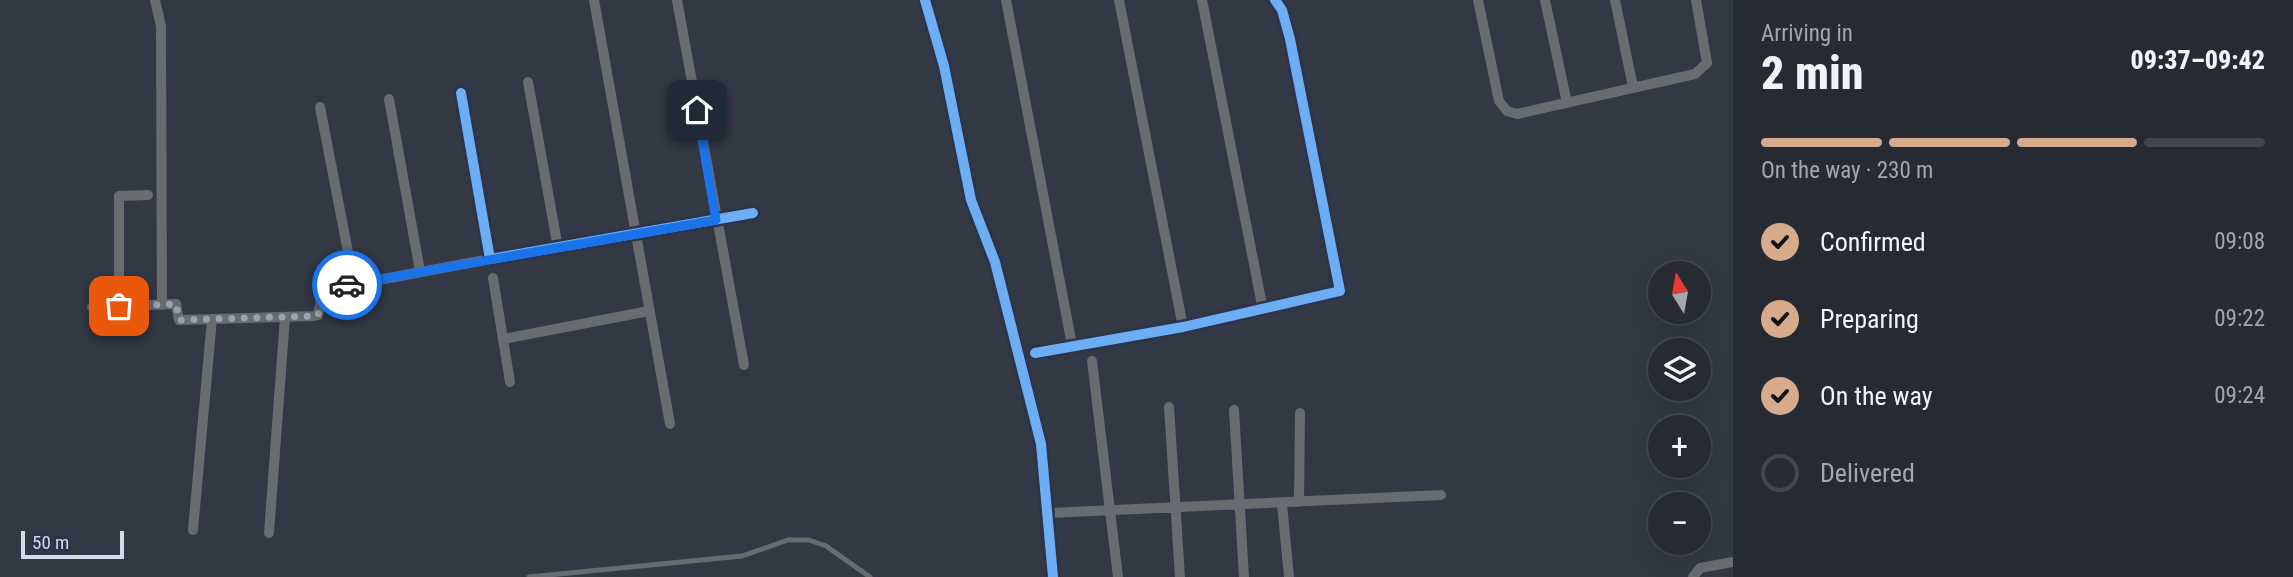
<!DOCTYPE html>
<html lang="en">
<head>
<meta charset="utf-8">
<style>
	:root { --surface:#262a33; --page:#2e323b; --text:#f1f3f6; --muted:#a4a7ac; --line:#42464e; --accent:#d6ab8b }
	body { margin:0; font-family:"Roboto Condensed",sans-serif; background:var(--page); color:var(--text); height:100vh; display:flex; flex-direction:column; font-size:26px; white-space:nowrap }
	* { box-sizing:border-box; margin:0 }
	p { font-size:23px; color:var(--muted) }
	.icon { flex:none; width:38px; height:38px; fill:none; stroke:currentColor; stroke-width:2; stroke-linecap:round; stroke-linejoin:round }
	.map { position:relative; flex:1; overflow:hidden }
	.drawer { display:flex; flex-direction:column; background:var(--surface); width:560px }
	.drawer>* { flex:none }
	.needle { width:46px; rotate:349deg }
	.tools { position:absolute; left:1648px; top:261px; display:grid; gap:14px }
	.tools a { display:grid; place-items:center; width:63px; height:63px; border-radius:50%; background:var(--surface); box-shadow:0 7px 28px #0002,0 0 0 2px var(--line); font-size:35px }
	.scale { position:absolute; left:21px; bottom:18px; width:103px; box-sizing:border-box; padding-left:7px; border:4px solid #d4dae9; border-top:0; font-size:19px; line-height:24px; white-space:nowrap; color:#d4dae9; -webkit-text-stroke:5px #2b344b; paint-order:stroke }
	.pin { position:absolute; display:grid; place-items:center; width:60px; height:60px; color:#fff; margin:-30px; border-radius:14px; box-shadow:0 4px 10px #0006 }
	.courier { position:absolute; display:grid; place-items:center; width:70px; height:70px; margin:-35px; border:5px solid #1a73e8; border-radius:50%; background:#fff; color:#222; box-shadow:0 2px 9px #0007 }
	.summary em { font-style:normal; font-weight:800 }
	.summary div { display:flex; flex-direction:column-reverse }
	.summary { display:flex; align-items:center; justify-content:space-between; height:119px; padding:0 28px }
	h1 { font-size:46px; font-weight:800; line-height:52px }
	.bar { display:grid; grid-template-columns:repeat(4,1fr); gap:10px 7px; align-content:center; height:84px; padding:0 28px }
	.bar i { height:9px; border-radius:5px; background:var(--line) }
	.bar .current { background:var(--accent) }
	.bar p { grid-column:span 4 }
	ol { padding:0 28px; list-style:none }
	li { display:flex; align-items:center; gap:21px; height:77px }
	li p { margin-inline-start:auto }
	li .icon { padding:7px; border-radius:50%; background:var(--accent); color:#111; stroke-width:4 }
	li:last-child { color:var(--muted) }
	li i { width:38px; height:38px; border:4px solid var(--line); border-radius:50% }
	main { display:flex; flex:1; min-height:0 }
	.map>svg:first-child { display:block }
</style>
</head>
<body>
<main>
<div class="map">
<svg width="1733" height="577" viewBox="0 0 1733 577">
	<rect width="100%" height="100%" fill="#323844"/>
	<g fill="none" stroke-linecap="round" stroke-linejoin="round">
		<path stroke="#686b70" stroke-width="5" d="M529,577l213,-21 46,-16h21l17,6 44,31"/>
		<path stroke="#686b70" stroke-width="10" d="M155,0l6,26 1,279
			M594,0l76,424
			M677,0l67,365
			M925,0l19,66 27,134 24,62 46,182 12,133
			M1006,0l66,345
			M1119,0l64,327
			M1202,0l61,310
			M1478,0l21,101 8,10 10,3 178,-40 12,-11 -11,-63
			M1545,0l22,103
			M1615,0l18,87
			M528,82l30,166
			M461,93l29,166 263,-46
			M389,99l31,172
			M320,107l34,176
			M493,278l17,104
			M119,306v-110l29,-1
			M92,307l84,-3 3,16 135,-4 4,-1 4,-20 9,-6 159,-30
			M503,339l146,-28
			M1035,353l148,-26 157,-36 -50,-252 -8,-29 -7,-10
			M1092,361l26,216
			M1169,407l11,170
			M1234,410l10,167
			M1299,502l1,-89
			M1282,504l7,73
			M1049,513l392,-18
			M193,530l19,-211
			M269,533l16,-216
			M1693,577l7,-9 33,-6"/>
		<defs>
			<path id="cycleway" d="M925,0l19,66 27,134 24,62 46,182 12,133
				M461,93l29,166 263,-46
				M1035,353l148,-26 157,-36 -50,-252 -8,-29 -7,-10"/>
		</defs>
		<use href="#cycleway" stroke="#2b344b" stroke-width="15"/>
		<use href="#cycleway" stroke="#6dadf4" stroke-width="10"/>
	</g>
	<g fill="none" stroke-linecap="round" stroke-linejoin="round">
		<path stroke="#9ba1af" stroke-width="7" stroke-dasharray="0 12.6" d="M119,306l57,-2 3,16 135,-4 4,-1 8,-24 21,-6"/>
		<path stroke="#1a73e8" stroke-width="9" d="M347,285l369,-65 -19,-110"/>
	</g>
</svg>
<div class="tools">
<a><svg class="needle" viewBox="-14 -14 28 28"><path d="M0-13l5 13h-10z" fill="#e53935"/><path d="M0 13l5-13h-10z" fill="#a4a7ac"/></svg></a>
<a><svg class="icon" aria-label="layers" viewBox="0 0 24 24"><path d="M12 4l9 5-9 5-9-5zM3 14l9 5 9-5"/></svg></a>
<a>+</a>
<a>−</a>
</div>
<div class="scale">50 m</div>
<div class="pin" style="left:119px;top:306px;background:#ea580c"><svg class="icon" aria-label="bag" viewBox="0 0 24 24"><path d="M5 8h14l-1 12H6zM9 8a3 3 0 0 1 6 0"/></svg></div>
<div class="pin" style="left:697px;top:110px;background:#1f2937"><svg class="icon" aria-label="home" viewBox="0 0 24 24"><path d="M3 11l9-7 9 7M6 9v11h12V9"/></svg></div>
<div class="courier" style="left:347px;top:285px"><svg class="icon" aria-label="car" viewBox="0 0 24 24"><path d="M5 17H2v-5l4-1 3-4h7l3 4 3 1v5h-3M9 17h6M6 11h13"/><circle cx="7" cy="17" r="2"/><circle cx="17" cy="17" r="2"/></svg></div>
</div>
<section class="drawer">
<div class="summary"><div><h1>2 min</h1><p>Arriving in</p></div><em>09:37–09:42</em></div>
<div class="bar"><i class="current"></i><i class="current"></i><i class="current"></i><i></i><p>On the way · 230 m</p></div>
<ol>
<li><svg class="icon" aria-label="check" viewBox="0 0 24 24"><path d="M5 12l5 5 9-10"/></svg>Confirmed<p>09:08</p></li>
<li><svg class="icon" aria-label="check" viewBox="0 0 24 24"><path d="M5 12l5 5 9-10"/></svg>Preparing<p>09:22</p></li>
<li><svg class="icon" aria-label="check" viewBox="0 0 24 24"><path d="M5 12l5 5 9-10"/></svg>On the way<p>09:24</p></li>
<li><i></i>Delivered</li>
</ol>
</section>
</main>
</body>
</html>
